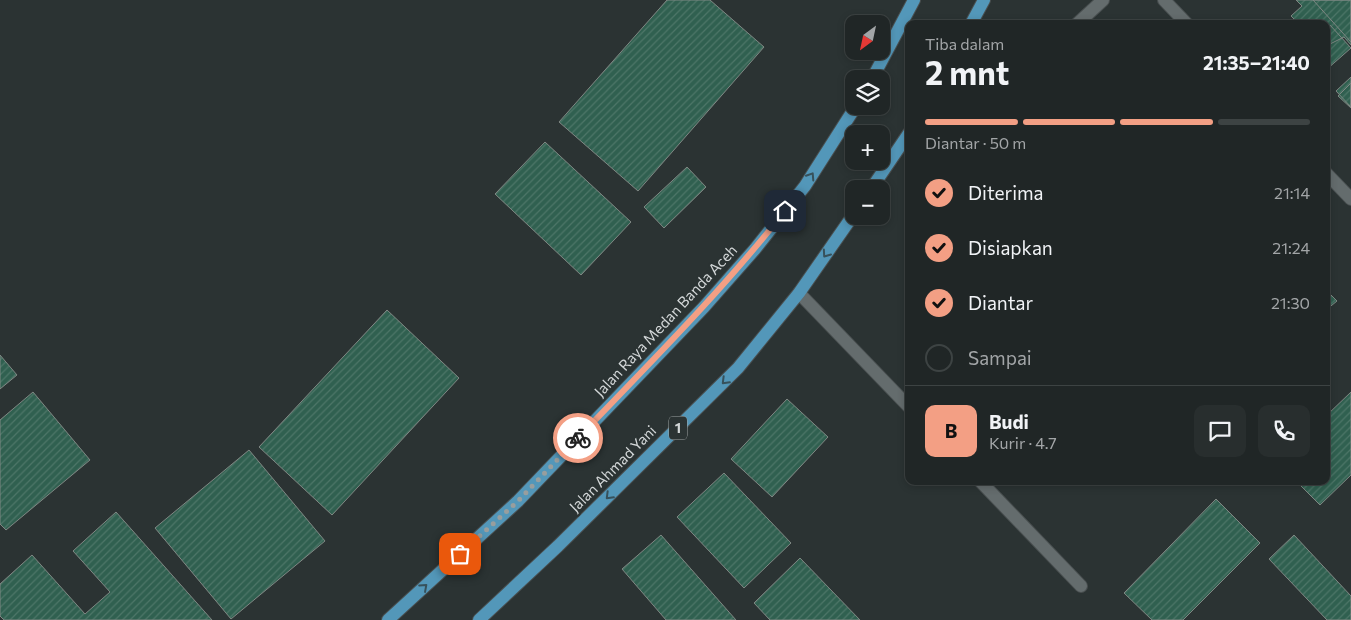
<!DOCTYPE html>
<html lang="id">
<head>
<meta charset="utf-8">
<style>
	:root { --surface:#202626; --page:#282e2e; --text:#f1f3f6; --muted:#a2a5a7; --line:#3d4343; --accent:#f39f84 }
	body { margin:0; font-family:Commissioner,sans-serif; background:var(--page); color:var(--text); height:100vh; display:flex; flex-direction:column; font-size:19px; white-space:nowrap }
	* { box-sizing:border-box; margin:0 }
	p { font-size:16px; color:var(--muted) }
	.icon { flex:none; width:28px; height:28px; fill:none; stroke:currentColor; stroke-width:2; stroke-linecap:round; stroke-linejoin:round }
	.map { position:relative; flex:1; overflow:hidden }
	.details { position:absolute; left:905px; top:20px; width:425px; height:465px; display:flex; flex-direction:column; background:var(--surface); border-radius:10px; box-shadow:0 2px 8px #0003,0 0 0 1px var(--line) }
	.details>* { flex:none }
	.needle { width:32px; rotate:213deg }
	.controls { position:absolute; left:845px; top:15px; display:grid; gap:10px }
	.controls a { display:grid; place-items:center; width:45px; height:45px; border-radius:10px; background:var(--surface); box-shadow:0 2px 8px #0003,0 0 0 1px var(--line); font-size:25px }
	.pin { position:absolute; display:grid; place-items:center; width:42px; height:42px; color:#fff; margin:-21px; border-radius:10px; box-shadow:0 2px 8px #0006 }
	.courier { position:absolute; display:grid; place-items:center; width:50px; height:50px; margin:-25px; border:4px solid #f39f84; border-radius:50%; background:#fff; color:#222; box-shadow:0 1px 6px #0007 }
	.head em { font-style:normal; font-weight:700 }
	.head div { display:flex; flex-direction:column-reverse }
	.head { display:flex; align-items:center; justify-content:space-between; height:85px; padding:0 20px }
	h1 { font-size:32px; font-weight:700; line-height:38px }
	.bar { display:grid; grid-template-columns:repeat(4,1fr); gap:8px 5px; align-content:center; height:60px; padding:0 20px }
	.bar i { height:6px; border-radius:4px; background:var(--line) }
	.bar .selected { background:var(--accent) }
	.bar p { grid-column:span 4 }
	.line { display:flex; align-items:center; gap:12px; padding:0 20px; border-top:1px solid var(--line) }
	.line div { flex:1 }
	.round { display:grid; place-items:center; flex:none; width:52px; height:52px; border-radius:10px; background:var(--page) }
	ol { padding:0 20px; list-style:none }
	li { display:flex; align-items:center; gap:15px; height:55px }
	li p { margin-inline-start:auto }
	li .icon { padding:5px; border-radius:50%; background:var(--accent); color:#111; stroke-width:4 }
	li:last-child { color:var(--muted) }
	li i { width:28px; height:28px; border:2px solid var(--line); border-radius:50% }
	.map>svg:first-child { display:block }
</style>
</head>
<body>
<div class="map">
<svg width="1351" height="620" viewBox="0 0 1351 620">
	<defs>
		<pattern id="building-hatch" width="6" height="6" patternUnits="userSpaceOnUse" patternTransform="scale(1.25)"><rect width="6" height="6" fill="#306050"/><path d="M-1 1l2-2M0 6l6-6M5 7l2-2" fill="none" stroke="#4d7668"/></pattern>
	</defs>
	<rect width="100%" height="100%" fill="#2b3333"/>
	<path fill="url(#building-hatch)" stroke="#7f8783" d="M667,0h43l54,47 -126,144 -79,-69z
		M1296,0h55v45l-7,-8 -18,9v-22h-27l-8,-8 11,-10z
		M1313,0h38v42z
		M1330,25l21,23 -25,22v-42z
		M1351,77v30l-15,-16z
		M1351,83v25l-13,-12z
		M545,142l86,80 -50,53 -86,-81z
		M687,167l19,20 -42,41 -20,-21z
		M1326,290l11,11 -11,9z
		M387,310l72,68 -127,137 -73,-68z
		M0,355l17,20 -17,14z
		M33,392l57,68 -84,70 -6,-6v-104z
		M1351,392v83l-31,30 -24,-24h30v-65z
		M787,399l41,38 -56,60 -41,-38z
		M249,450l76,91 -94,78 -76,-91z
		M724,473l67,70 -47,45 -67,-71z
		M1216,499l44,44 -77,77h-31l-28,-27z
		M116,512l96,108h-208l-4,-4v-32l32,-29 53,59 25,-22 -37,-41z
		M661,535l75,85h-70l-44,-51z
		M1294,535l57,61v24h-24l-58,-61z
		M800,558l60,62h-90l-16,-17z"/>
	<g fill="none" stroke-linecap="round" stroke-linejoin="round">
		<defs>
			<path id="service" d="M799,293l110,114
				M980,481l101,105"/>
			<path id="minor" d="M1164,0l23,24
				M1077,24l26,-24
				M1326,173l25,26"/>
			<path id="primary" d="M971,24l13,-24
				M872,79l42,-79
				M871,189l38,-56
				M388,620l130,-119 186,-194 51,-58 50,-63 51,-80
				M479,620l79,-74 180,-178 61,-75 55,-79"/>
		</defs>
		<use href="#service" stroke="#494f50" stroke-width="14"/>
		<use href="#minor" stroke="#494f50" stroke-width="14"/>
		<use href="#primary" stroke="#494f50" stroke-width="14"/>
		<use href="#service" stroke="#646c6d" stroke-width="12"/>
		<use href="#minor" stroke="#646c6d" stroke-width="12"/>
		<use href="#primary" stroke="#5397b9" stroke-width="12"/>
	</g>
	<defs><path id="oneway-chevron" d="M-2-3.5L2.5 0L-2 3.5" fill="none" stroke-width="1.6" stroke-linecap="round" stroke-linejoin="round" transform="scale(1.25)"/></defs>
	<g stroke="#37515b">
		<use href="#oneway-chevron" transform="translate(811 176) rotate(-57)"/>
		<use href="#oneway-chevron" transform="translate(826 254) rotate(125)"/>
		<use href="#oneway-chevron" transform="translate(725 381) rotate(135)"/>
		<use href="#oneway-chevron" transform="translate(609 496) rotate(135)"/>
		<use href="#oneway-chevron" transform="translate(424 587) rotate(-42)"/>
	</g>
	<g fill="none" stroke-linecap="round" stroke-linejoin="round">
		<path stroke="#989e9e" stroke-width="5" stroke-dasharray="0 9" d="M460,554l58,-53 60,-63"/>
		<path stroke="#f39f84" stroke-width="6" d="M578,438c71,-74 143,-146 207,-227"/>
	</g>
	<g text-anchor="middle" stroke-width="4" stroke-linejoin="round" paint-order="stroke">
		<rect fill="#2b3333" stroke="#a1a6a6" stroke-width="1" x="669" y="416.5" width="18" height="23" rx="4"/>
		<g font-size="14" font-weight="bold" fill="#d3d7d8">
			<text x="678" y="433">1</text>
		</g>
		<g font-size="15" fill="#d3d7d8" stroke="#2b3333">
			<text transform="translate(666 321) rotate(-47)" y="5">Jalan Raya Medan Banda Aceh</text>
			<text transform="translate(613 469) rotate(-45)" y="5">Jalan Ahmad Yani</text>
		</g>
	</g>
</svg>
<div class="controls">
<a><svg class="needle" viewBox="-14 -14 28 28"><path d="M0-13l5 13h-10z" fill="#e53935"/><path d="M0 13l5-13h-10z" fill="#a2a5a7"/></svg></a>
<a><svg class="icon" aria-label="layers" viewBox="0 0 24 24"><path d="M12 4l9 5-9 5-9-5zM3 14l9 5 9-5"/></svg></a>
<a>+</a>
<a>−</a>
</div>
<div class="pin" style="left:460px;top:554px;background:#ea580c"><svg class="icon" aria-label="bag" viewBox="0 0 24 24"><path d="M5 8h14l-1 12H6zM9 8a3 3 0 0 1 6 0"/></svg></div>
<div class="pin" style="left:785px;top:211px;background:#1f2937"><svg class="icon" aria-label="home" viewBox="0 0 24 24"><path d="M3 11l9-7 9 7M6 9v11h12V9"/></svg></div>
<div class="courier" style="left:578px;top:438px"><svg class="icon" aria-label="bike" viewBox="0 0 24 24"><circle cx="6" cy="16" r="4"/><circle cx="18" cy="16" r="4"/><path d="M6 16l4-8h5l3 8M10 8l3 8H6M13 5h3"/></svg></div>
<section class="details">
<div class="head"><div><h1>2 mnt</h1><p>Tiba dalam</p></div><em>21:35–21:40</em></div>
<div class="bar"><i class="selected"></i><i class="selected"></i><i class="selected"></i><i></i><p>Diantar · 50 m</p></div>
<ol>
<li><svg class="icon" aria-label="check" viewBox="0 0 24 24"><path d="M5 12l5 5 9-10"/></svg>Diterima<p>21:14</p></li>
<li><svg class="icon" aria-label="check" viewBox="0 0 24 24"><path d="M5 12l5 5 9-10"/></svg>Disiapkan<p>21:24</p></li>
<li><svg class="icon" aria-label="check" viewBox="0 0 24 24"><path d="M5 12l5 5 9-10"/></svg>Diantar<p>21:30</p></li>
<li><i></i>Sampai</li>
</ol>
<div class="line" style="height:90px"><b class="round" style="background:var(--accent);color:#111">B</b><div><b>Budi</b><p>Kurir · 4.7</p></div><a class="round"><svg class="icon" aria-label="chat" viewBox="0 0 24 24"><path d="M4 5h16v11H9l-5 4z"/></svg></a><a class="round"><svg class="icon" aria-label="phone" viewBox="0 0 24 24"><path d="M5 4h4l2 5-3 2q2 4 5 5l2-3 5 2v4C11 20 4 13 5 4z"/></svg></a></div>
</section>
</div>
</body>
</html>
